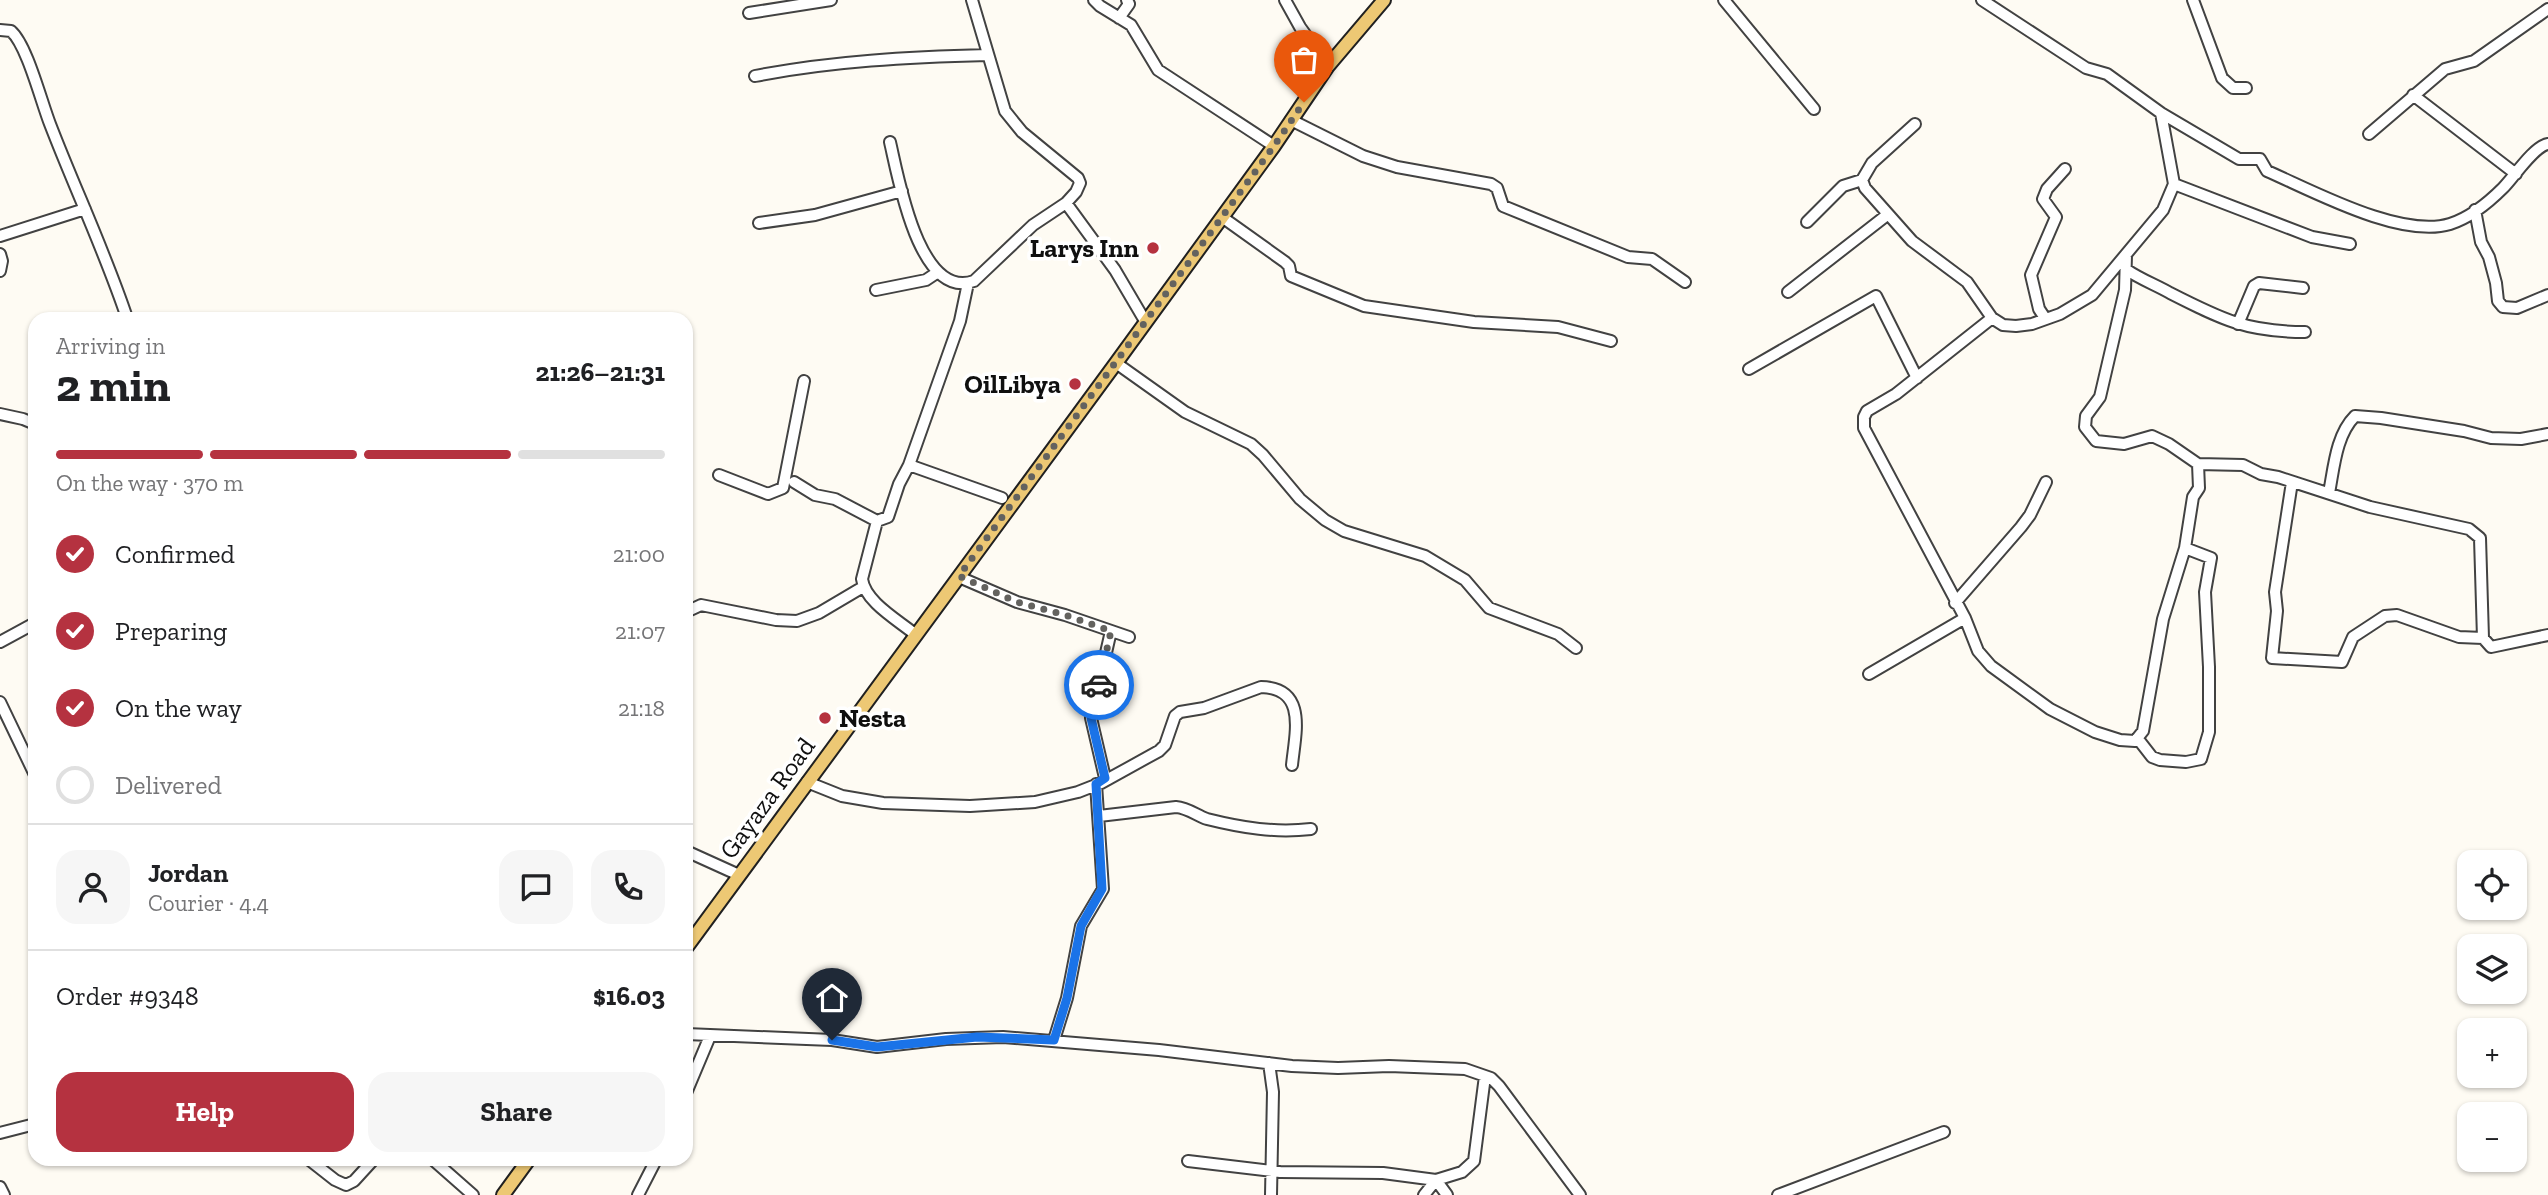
<!DOCTYPE html>
<html lang="en">
<head>
<meta charset="utf-8">
<style>
	:root { --surface:#fff; --page:#f6f6f6; --text:#202124; --muted:#757577; --line:#e0e0e0; --accent:#b53240 }
	body { margin:0; font-family:"Zilla Slab",serif; background:var(--page); color:var(--text); height:100vh; display:flex; flex-direction:column; font-size:26px; white-space:nowrap }
	* { box-sizing:border-box; margin:0 }
	p { font-size:23px; color:var(--muted) }
	.icon { flex:none; width:38px; height:38px; fill:none; stroke:currentColor; stroke-width:2; stroke-linecap:round; stroke-linejoin:round }
	.map { position:relative; flex:1; overflow:hidden }
	.details { position:absolute; left:28px; top:312px; width:665px; height:854px; display:flex; flex-direction:column; background:var(--surface); border-radius:21px; box-shadow:0 2px 5px #0004 }
	.details>* { flex:none }
	.fabs { position:absolute; left:2457px; top:850px; display:grid; gap:14px }
	.fabs a { display:grid; place-items:center; width:70px; height:70px; border-radius:14px; background:var(--surface); box-shadow:0 2px 5px #0004; font-size:35px }
	.pin { position:absolute; display:grid; place-items:center; width:60px; height:60px; color:#fff; margin:-72px -30px; border-radius:50% 50% 50% 0; rotate:-45deg; box-shadow:0 0 7px #0007 }
	.pin .icon { rotate:45deg }
	.courier { position:absolute; display:grid; place-items:center; width:70px; height:70px; margin:-35px; border:5px solid #1a73e8; border-radius:50%; background:#fff; color:#222; box-shadow:0 2px 9px #0007 }
	.summary em { font-style:normal; font-weight:800 }
	.summary div { display:flex; flex-direction:column-reverse }
	.summary { display:flex; align-items:center; justify-content:space-between; height:119px; padding:0 28px }
	h1 { font-size:46px; font-weight:800; line-height:52px }
	.bar { display:grid; grid-template-columns:repeat(4,1fr); gap:10px 7px; align-content:center; height:84px; padding:0 28px }
	.bar i { height:9px; border-radius:5px; background:var(--line) }
	.bar .current { background:var(--accent) }
	.bar p { grid-column:span 4 }
	.line { display:flex; align-items:center; gap:18px; padding:0 28px; border-top:2px solid var(--line) }
	.line div { flex:1 }
	.round { display:grid; place-items:center; flex:none; width:74px; height:74px; border-radius:21px; background:var(--page) }
	ol { padding:0 28px; list-style:none }
	li { display:flex; align-items:center; gap:21px; height:77px }
	li p { margin-inline-start:auto }
	li .icon { padding:7px; border-radius:50%; background:var(--accent); color:#fff; stroke-width:4 }
	li:last-child { color:var(--muted) }
	li i { width:38px; height:38px; border:4px solid var(--line); border-radius:50% }
	.action { display:flex; gap:14px; margin-top:auto; padding:14px 28px }
	.action a { flex:1; height:80px; border-radius:21px; background:var(--accent); color:#fff; font-size:28px; font-weight:800; line-height:80px; text-align:center }
	.action a+a { background:var(--page); color:var(--text) }
	.map>svg:first-child { display:block }
</style>
</head>
<body>
<div class="map">
<svg width="2548" height="1195" viewBox="0 0 2548 1195">
	<rect width="100%" height="100%" fill="#fefbf3"/>
	<g fill="none" stroke-linecap="round" stroke-linejoin="round">
		<defs>
			<path id="minor" d="M1094,0l6,6 31,19 27,45 116,76
				M1285,0l15,27 28,39
				M1724,0l90,109
				M1982,0l104,68 21,6 54,39 78,46h21l7,12c46,20 134,68 183,53 19,-6 39,-22 53,-36 11,-11 31,-42 45,-44
				M2193,0l29,78 11,10h13
				M749,13l82,-13
				M1119,18l10,-14 -2,-4
				M0,30l11,1c16,14 30,70 39,93 25,65 55,128 77,194
				M755,76c77,-15 154,-19 233,-21
				M2413,95l103,79
				M1291,120l72,36 34,11 94,17 6,4 6,18 125,51 24,2 33,23
				M1915,124l-43,39 -10,17 3,8 47,53 55,41 25,36 11,7 13,1 16,-2 28,-10 32,-19 71,-85 11,-26 -13,-71
				M2369,134l76,-65 29,-8 74,-52
				M890,142c8,34 29,159 84,139l59,-56 33,-22 10,-11 4,-9 -2,-5 -56,-46 -17,-21 -33,-111
				M2174,184l138,53 38,7
				M1066,203l49,67 30,51
				M2475,210l6,32 8,15 7,26 2,18 5,6 14,1 31,-13
				M1222,217l63,45 4,4 2,10 73,30 110,16 84,5 53,14
				M1807,222l36,-36 19,-6
				M759,223l56,-8 87,-24
				M0,236l85,-27
				M0,254l2,7 -2,10
				M2126,255l-1,35 -15,64 -10,43 -14,19 -1,11 11,14 28,3 28,-8 17,8 29,20 45,1 18,9 17,3 92,30 99,22 11,9 3,100 -24,-1 -62,-22 -12,1 -32,21 -11,25 -70,-4 5,-47 -2,-19 17,-110
				M2127,270c13,9 29,15 43,23 51,26 77,39 135,39
				M876,290l50,-10 12,-8
				M1788,292l99,-77
				M1992,318l-96,76 -29,17 -3,6v11l101,190 13,33 13,15 59,43 45,23 25,8 15,1 8,-10 20,-112 22,-71 8,-51 6,-9 -1,-24
				M2045,318l-6,-9 -8,-34 25,-58 -13,-18 4,-10 18,-20
				M2238,324l16,-38 5,-3 44,5
				M1116,363l69,49 66,32 12,11 37,44 25,21 19,11 81,25 40,24 24,28 69,26 18,14
				M1749,369l127,-73 41,82
				M0,414l23,5 12,5
				M909,465l93,33
				M719,475l49,19 15,-6 21,-107
				M794,482l21,13 20,4 42,22
				M2329,493c5,-26 7,-58 26,-77l26,2 83,13 27,7 30,1 27,-5
				M959,577l58,25 48,13 64,22
				M1955,603l66,-76 9,-12 16,-33
				M686,612l15,-7 75,15 21,1 22,-8 44,-26
				M916,635c-18,-15 -51,-33 -54,-56l15,-58 11,-4 11,-33 10,-19 51,-144 8,-38
				M2483,638l8,9 57,-12
				M0,642l35,-19
				M1869,674l96,-56
				M0,702l35,73
				M2138,739l14,18 8,3 26,2 15,-3 8,-27v-65l-4,-75 6,-34 -26,-10
				M1105,778l-14,-60 20,-87
				M807,782l35,14 41,7 87,3 65,-4 43,-10 23,-9 58,-32 6,-6 10,-29 5,-4 24,-4 57,-21c47,1 34,47 31,78
				M1099,816l77,-9c12,1 20,8 31,12 36,9 68,14 104,10
				M686,851l53,24
				M686,1034l146,6 45,7 69,-8 57,-2 156,13 133,16 46,2 51,-2 76,3 26,9 8,8 81,109
				M1054,1040l13,-42 14,-72 22,-37 -7,-105
				M1269,1063l4,29 -2,103
				M686,1093l24,-57
				M0,1133l35,-9
				M307,1158l28,22 11,5 8,-4 21,-23
				M431,1158l42,37
				M1188,1161l92,11 103,1 53,7 11,15
				M0,1187l4,8
				M638,1195l19,-37
				M1424,1195l12,-15 26,-8 12,-11 11,-85
				M1778,1195l166,-63"/>
			<path id="major" d="M686,948l430,-585 158,-217 54,-80 56,-66
				M503,1195l27,-37"/>
		</defs>
		<use href="#minor" stroke="#424242" stroke-width="14"/>
		<use href="#major" stroke="#202020" stroke-width="16"/>
		<use href="#minor" stroke="#fff" stroke-width="10"/>
		<use href="#major" stroke="#edc874" stroke-width="12"/>
	</g>
	<g fill="none" stroke-linecap="round" stroke-linejoin="round">
		<path stroke="#63625f" stroke-width="7" stroke-dasharray="0 12.6" d="M1099,685l12,-54 -46,-16 -48,-13 -58,-26 315,-430 30,-44"/>
		<path stroke="#1a73e8" stroke-width="9" d="M832,1040l45,7 100,-10 77,3 13,-42 14,-72 21,-37 -6,-105 9,-6 -14,-60 8,-33"/>
	</g>
	<g fill="#b53240" stroke="#fff" stroke-width="2.5">
		<circle cx="1153" cy="248" r="7"/>
		<circle cx="1075" cy="384" r="7"/>
		<circle cx="825" cy="718" r="7"/>
	</g>
	<g text-anchor="middle" stroke-width="7" stroke-linejoin="round" paint-order="stroke">
		<g font-size="26" font-weight="bold" fill="#0f0f0f" stroke="#fff" text-anchor="end">
			<text x="1139" y="257">Larys Inn</text>
			<text x="1061" y="393">OilLibya</text>
			<text x="839" y="727" text-anchor="start">Nesta</text>
		</g>
		<g font-size="26" fill="#0f0f0f" stroke="#fff">
			<text transform="translate(767 798) rotate(-54)" y="9">Gayaza Road</text>
		</g>
	</g>
</svg>
<div class="fabs">
<a><svg class="icon" aria-label="locate" viewBox="0 0 24 24"><circle cx="12" cy="12" r="6"/><path d="M12 2v4M12 18v4M2 12h4M18 12h4"/></svg></a>
<a><svg class="icon" aria-label="layers" viewBox="0 0 24 24"><path d="M12 4l9 5-9 5-9-5zM3 14l9 5 9-5"/></svg></a>
<a>+</a>
<a>−</a>
</div>
<div class="pin" style="left:1304px;top:102px;background:#ea580c"><svg class="icon" aria-label="bag" viewBox="0 0 24 24"><path d="M5 8h14l-1 12H6zM9 8a3 3 0 0 1 6 0"/></svg></div>
<div class="pin" style="left:832px;top:1040px;background:#1f2937"><svg class="icon" aria-label="home" viewBox="0 0 24 24"><path d="M3 11l9-7 9 7M6 9v11h12V9"/></svg></div>
<div class="courier" style="left:1099px;top:685px"><svg class="icon" aria-label="car" viewBox="0 0 24 24"><path d="M5 17H2v-5l4-1 3-4h7l3 4 3 1v5h-3M9 17h6M6 11h13"/><circle cx="7" cy="17" r="2"/><circle cx="17" cy="17" r="2"/></svg></div>
<section class="details">
<div class="summary"><div><h1>2 min</h1><p>Arriving in</p></div><em>21:26–21:31</em></div>
<div class="bar"><i class="current"></i><i class="current"></i><i class="current"></i><i></i><p>On the way · 370 m</p></div>
<ol>
<li><svg class="icon" aria-label="check" viewBox="0 0 24 24"><path d="M5 12l5 5 9-10"/></svg>Confirmed<p>21:00</p></li>
<li><svg class="icon" aria-label="check" viewBox="0 0 24 24"><path d="M5 12l5 5 9-10"/></svg>Preparing<p>21:07</p></li>
<li><svg class="icon" aria-label="check" viewBox="0 0 24 24"><path d="M5 12l5 5 9-10"/></svg>On the way<p>21:18</p></li>
<li><i></i>Delivered</li>
</ol>
<div class="line" style="height:126px"><a class="round"><svg class="icon" aria-label="person" viewBox="0 0 24 24"><circle cx="12" cy="8" r="4"/><path d="M4 21q1-7 8-7t8 7"/></svg></a><div><b>Jordan</b><p>Courier · 4.4</p></div><a class="round"><svg class="icon" aria-label="chat" viewBox="0 0 24 24"><path d="M4 5h16v11H9l-5 4z"/></svg></a><a class="round"><svg class="icon" aria-label="phone" viewBox="0 0 24 24"><path d="M5 4h4l2 5-3 2q2 4 5 5l2-3 5 2v4C11 20 4 13 5 4z"/></svg></a></div>
<div class="line" style="height:91px"><div>Order #9348</div><b>$16.03</b></div>
<div class="action"><a>Help</a><a>Share</a></div>
</section>
</div>
</body>
</html>
